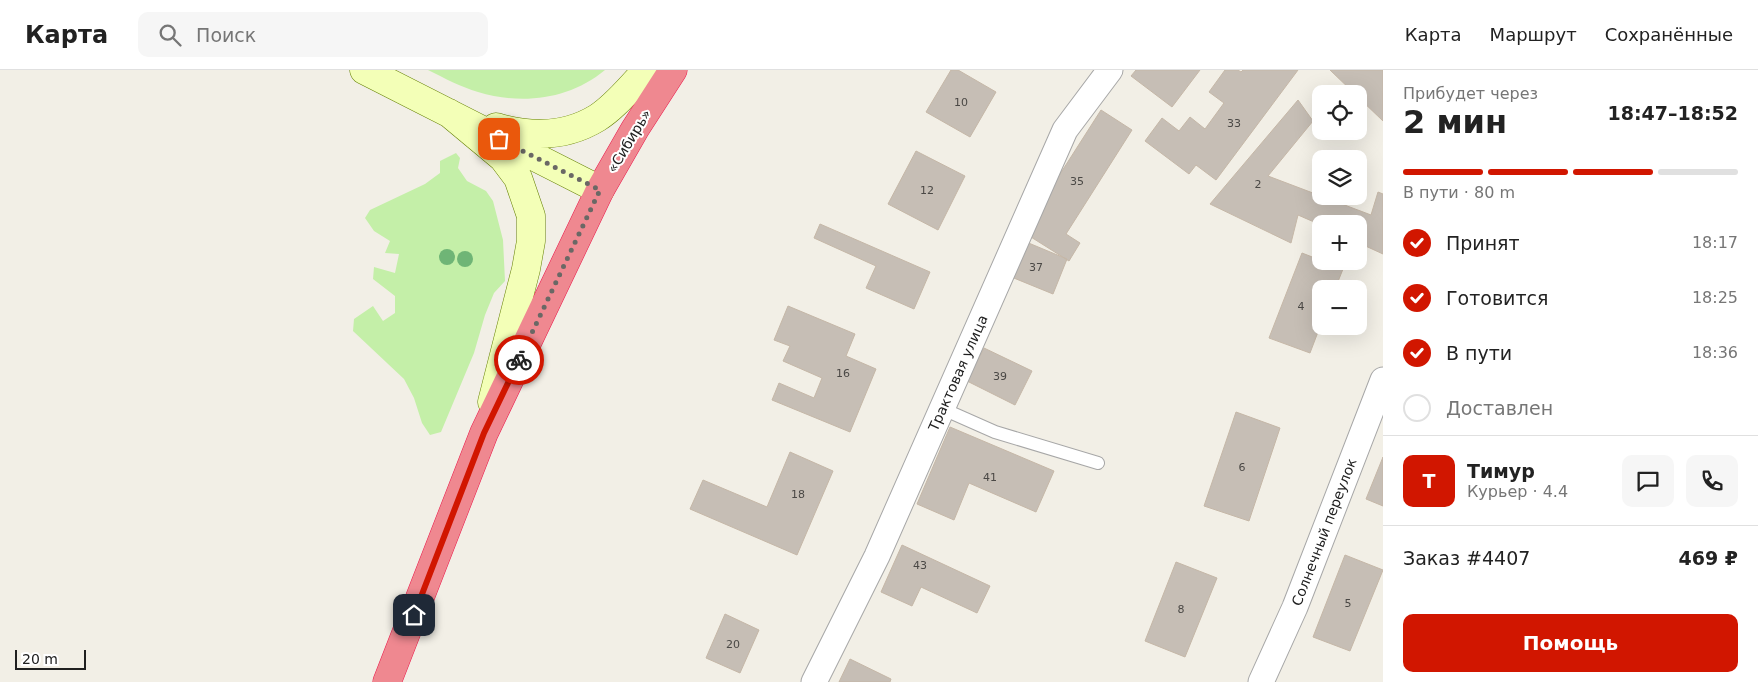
<!DOCTYPE html>
<html lang="ru">
<head>
<meta charset="utf-8">
<style>
	:root { --surface:#fff; --page:#f6f6f6; --text:#222; --muted:#767676; --line:#e0e0e0; --accent:#d11600 }
	body { margin:0; font-family:"DejaVu Sans",sans-serif; background:var(--page); color:var(--text); height:100vh; display:flex; flex-direction:column; font-size:19px; white-space:nowrap }
	* { box-sizing:border-box; margin:0 }
	p { font-size:16px; color:var(--muted) }
	.icon { flex:none; width:28px; height:28px; fill:none; stroke:currentColor; stroke-width:2; stroke-linecap:round; stroke-linejoin:round }
	.map { position:relative; flex:1; overflow:hidden }
	.drawer { display:flex; flex-direction:column; background:var(--surface); width:375px }
	.drawer>* { flex:none }
	.tools { position:absolute; left:1312px; top:15px; display:grid; gap:10px }
	.tools a { display:grid; place-items:center; width:55px; height:55px; border-radius:10px; background:var(--surface); box-shadow:0 5px 20px #0002; font-size:25px }
	.scale { position:absolute; left:15px; bottom:12px; width:71px; box-sizing:border-box; padding-left:5px; border:2px solid #202020; border-top:0; font-size:14px; line-height:18px; white-space:nowrap; color:#202020; -webkit-text-stroke:4px #fff; paint-order:stroke }
	.pin { position:absolute; display:grid; place-items:center; width:42px; height:42px; color:#fff; margin:-21px; border-radius:10px; box-shadow:0 2px 8px #0006 }
	.courier { position:absolute; display:grid; place-items:center; width:50px; height:50px; margin:-25px; border:4px solid #d11600; border-radius:50%; background:#fff; color:#222; box-shadow:0 1px 6px #0007 }
	.overview em { font-style:normal; font-weight:700 }
	.overview div { display:flex; flex-direction:column-reverse }
	.overview { display:flex; align-items:center; justify-content:space-between; height:85px; padding:0 20px }
	h1 { font-size:32px; font-weight:700; line-height:38px }
	.bar { display:grid; grid-template-columns:repeat(4,1fr); gap:8px 5px; align-content:center; height:60px; padding:0 20px }
	.bar i { height:6px; border-radius:4px; background:var(--line) }
	.bar .on { background:var(--accent) }
	.bar p { grid-column:span 4 }
	.line { display:flex; align-items:center; gap:12px; padding:0 20px; border-top:1px solid var(--line) }
	.line div { flex:1 }
	.round { display:grid; place-items:center; flex:none; width:52px; height:52px; border-radius:10px; background:var(--page) }
	ol { padding:0 20px; list-style:none }
	li { display:flex; align-items:center; gap:15px; height:55px }
	li p { margin-inline-start:auto }
	li .icon { padding:5px; border-radius:50%; background:var(--accent); color:#fff; stroke-width:4 }
	li:last-child { color:var(--muted) }
	li i { width:28px; height:28px; border:2px solid var(--line); border-radius:50% }
	.action { display:flex; gap:10px; margin-top:auto; padding:10px 20px }
	.action a { flex:1; height:58px; border-radius:10px; background:var(--accent); color:#fff; font-size:20px; font-weight:700; line-height:58px; text-align:center }
	header { display:flex; align-items:center; gap:30px; box-sizing:border-box; height:70px; padding:0 25px; background:var(--surface); border-bottom:1px solid var(--line) }
	header strong { font-size:24px }
	nav { display:flex; gap:28px; margin-inline-start:auto; font-size:18px }
	.search { width:350px; height:45px; background:var(--page); display:flex; align-items:center; gap:12px; box-sizing:border-box; padding:0 18px; border-radius:10px; color:var(--muted); font-size:19px }
	main { display:flex; flex:1; min-height:0 }
	.map>svg:first-child { display:block }
</style>
</head>
<body>
<header>
<strong>Карта</strong>
<div class="search"><svg class="icon" aria-label="search" viewBox="0 0 24 24"><circle cx="10" cy="10" r="6"/><path d="M15 15l6 6"/></svg>Поиск</div>
<nav><a>Карта</a><a>Маршрут</a><a>Сохранённые</a></nav>
</header>
<main>
<div class="map">
<svg width="1383" height="612" viewBox="0 0 1383 612">
	<rect width="100%" height="100%" fill="#f2efe6"/>
	<path fill="#c4efa8" d="M428,0h177c-36,30 -84,35 -127,22 -17,-5 -34,-14 -50,-22z
		M456,83l4,5 -2,10 9,13 19,10 7,10 10,39 2,41 -11,12 -9,22 -11,38 -33,79 -11,3 -8,-12 -8,-25 -10,-19 -51,-48 1,-12 19,-13 10,15 12,-8v-17l-22,-17 1,-12 21,6 4,-19 -14,-1 5,-12 -16,-10 -9,-13 5,-8 55,-26 15,-11v-12z"/>
	<path fill="#c6beb5" stroke="#c5b7a7" d="M951,0h7l38,22 -26,45 -44,-25z
		M1136,0h64l-28,37 -41,-31z
		M1225,0h13l3,2 2,-2h55l-82,110 -20,-15 -7,9 -44,-33 17,-23 17,13 11,-14 15,12 19,-26 -15,-11z
		M1330,0h53v51l-24,-23v-4h-4z
		M1298,30l15,21 -45,55 103,39 7,-23 5,2v60l-24,-11v-19h-38v1l-23,-10 -7,28 -81,-39z
		M1101,40l31,20 -66,104 14,9 -11,18 -46,-29z
		M916,81l49,25 -27,54 -50,-26z
		M820,154l110,48 -16,37 -48,-21 10,-22 -62,-28z
		M1019,169l48,20 -14,35 -49,-20z
		M1302,183l41,16 -8,20h-14v35l-11,29 -41,-15z
		M788,236l67,28 -9,22 30,13 -26,63 -78,-32 7,-17 35,15 8,-20 -39,-17 7,-15 -16,-6z
		M984,278l48,23 -17,34 -48,-24z
		M1236,342l44,16 -31,93 -45,-15z
		M950,357l104,44 -18,41 -67,-29 -15,37 -37,-16z
		M790,382l43,19 -36,84 -107,-46 13,-29 64,27z
		M1383,387v49l-17,-7z
		M902,475l88,41 -13,27 -56,-26 -9,19 -31,-14z
		M1345,485l38,15 -33,81 -37,-14z
		M1176,492l41,16 -32,79 -40,-16z
		M725,544l34,16 -19,43 -34,-15z
		M850,589l41,20 -1,3h-51z"/>
	<g fill="none" stroke-linecap="round" stroke-linejoin="round">
		<defs>
			<path id="lane" d="M943,339l52,23 103,31"/>
			<path id="street" d="M814,612l63,-126 188,-426 45,-60
				M1261,612l34,-75 88,-227"/>
			<path id="secondary" d="M364,0l236,120
				M449,43l54,45 15,20 13,38v25l-5,28 -34,133
				M496,57c34,10 70,10 101,-9 19,-12 34,-32 50,-48"/>
			<path id="highway" d="M387,612l97,-249 116,-243 35,-61 38,-59"/>
		</defs>
		<use href="#lane" stroke="#a7a7a7" stroke-width="14"/>
		<use href="#street" stroke="#a7a7a7" stroke-width="27"/>
		<use href="#secondary" stroke="#637f00" stroke-width="29"/>
		<use href="#highway" stroke="#ea184a" stroke-width="29"/>
		<use href="#lane" stroke="#fff" stroke-width="12"/>
		<use href="#street" stroke="#fff" stroke-width="25"/>
		<use href="#secondary" stroke="#f3ffb7" stroke-width="28"/>
		<use href="#highway" stroke="#ef8890" stroke-width="28"/>
	</g>
	<g fill="#6fb576">
		<circle cx="447" cy="187" r="8"/>
		<circle cx="465" cy="189" r="8"/>
	</g>
	<g fill="none" stroke-linecap="round" stroke-linejoin="round">
		<path stroke="#6a6865" stroke-width="5" stroke-dasharray="0 9" d="M499,69l101,51 -81,170"/>
		<path stroke="#d11600" stroke-width="6" d="M414,545l70,-182 35,-73"/>
	</g>
	<g text-anchor="middle" stroke-width="4" stroke-linejoin="round" paint-order="stroke">
		<g font-size="11" fill="#4a4845">
			<text x="961" y="36">10</text>
			<text x="1234" y="57">33</text>
			<text x="1077" y="115">35</text>
			<text x="1258" y="118">2</text>
			<text x="927" y="124">12</text>
			<text x="1036" y="201">37</text>
			<text x="1301" y="240">4</text>
			<text x="843" y="307">16</text>
			<text x="1000" y="310">39</text>
			<text x="1242" y="401">6</text>
			<text x="990" y="411">41</text>
			<text x="798" y="428">18</text>
			<text x="920" y="499">43</text>
			<text x="1348" y="537">5</text>
			<text x="1181" y="543">8</text>
			<text x="733" y="578">20</text>
		</g>
		<g font-size="14" fill="#202020" stroke="#fff">
			<text transform="translate(629 71) rotate(-59)" y="5">«Сибирь»</text>
			<text transform="translate(958 303) rotate(-66)" y="5">Трактовая улица</text>
			<text transform="translate(1324 462) rotate(-69)" y="5">Солнечный переулок</text>
		</g>
	</g>
</svg>
<div class="tools">
<a><svg class="icon" aria-label="locate" viewBox="0 0 24 24"><circle cx="12" cy="12" r="6"/><path d="M12 2v4M12 18v4M2 12h4M18 12h4"/></svg></a>
<a><svg class="icon" aria-label="layers" viewBox="0 0 24 24"><path d="M12 4l9 5-9 5-9-5zM3 14l9 5 9-5"/></svg></a>
<a>+</a>
<a>−</a>
</div>
<div class="scale">20 m</div>
<div class="pin" style="left:499px;top:69px;background:#ea580c"><svg class="icon" aria-label="bag" viewBox="0 0 24 24"><path d="M5 8h14l-1 12H6zM9 8a3 3 0 0 1 6 0"/></svg></div>
<div class="pin" style="left:414px;top:545px;background:#1f2937"><svg class="icon" aria-label="home" viewBox="0 0 24 24"><path d="M3 11l9-7 9 7M6 9v11h12V9"/></svg></div>
<div class="courier" style="left:519px;top:290px"><svg class="icon" aria-label="bike" viewBox="0 0 24 24"><circle cx="6" cy="16" r="4"/><circle cx="18" cy="16" r="4"/><path d="M6 16l4-8h5l3 8M10 8l3 8H6M13 5h3"/></svg></div>
</div>
<section class="drawer">
<div class="overview"><div><h1>2 мин</h1><p>Прибудет через</p></div><em>18:47–18:52</em></div>
<div class="bar"><i class="on"></i><i class="on"></i><i class="on"></i><i></i><p>В пути · 80 m</p></div>
<ol>
<li><svg class="icon" aria-label="check" viewBox="0 0 24 24"><path d="M5 12l5 5 9-10"/></svg>Принят<p>18:17</p></li>
<li><svg class="icon" aria-label="check" viewBox="0 0 24 24"><path d="M5 12l5 5 9-10"/></svg>Готовится<p>18:25</p></li>
<li><svg class="icon" aria-label="check" viewBox="0 0 24 24"><path d="M5 12l5 5 9-10"/></svg>В пути<p>18:36</p></li>
<li><i></i>Доставлен</li>
</ol>
<div class="line" style="height:90px"><b class="round" style="background:var(--accent);color:#fff">Т</b><div><b>Тимур</b><p>Курьер · 4.4</p></div><a class="round"><svg class="icon" aria-label="chat" viewBox="0 0 24 24"><path d="M4 5h16v11H9l-5 4z"/></svg></a><a class="round"><svg class="icon" aria-label="phone" viewBox="0 0 24 24"><path d="M5 4h4l2 5-3 2q2 4 5 5l2-3 5 2v4C11 20 4 13 5 4z"/></svg></a></div>
<div class="line" style="height:65px"><div>Заказ #4407</div><b>469 ₽</b></div>
<div class="action"><a>Помощь</a></div>
</section>
</main>
</body>
</html>
